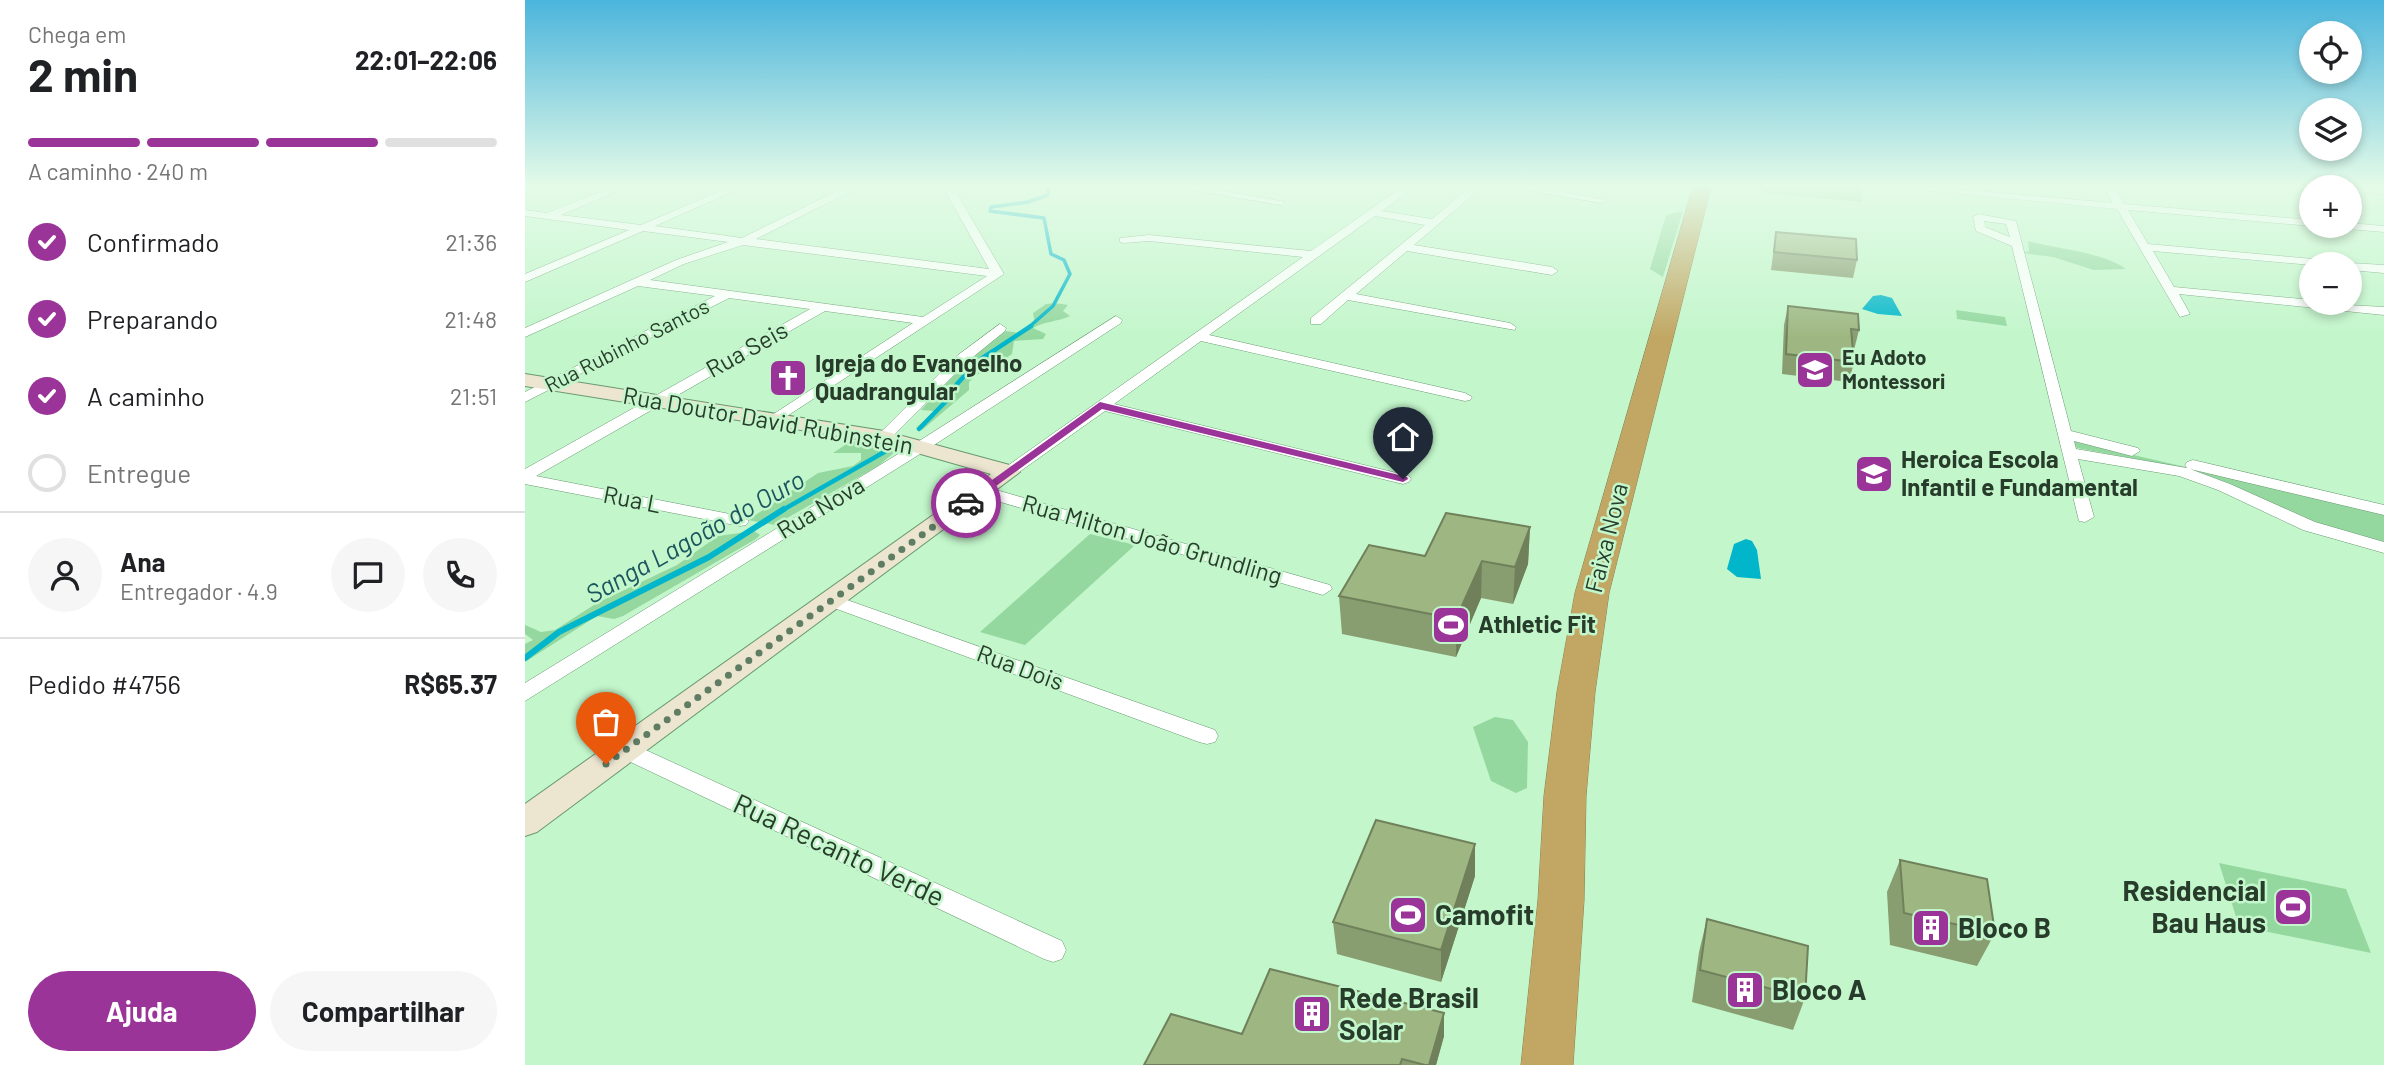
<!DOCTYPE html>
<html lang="pt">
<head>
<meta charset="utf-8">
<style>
	:root { --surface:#fff; --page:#f6f6f6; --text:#202124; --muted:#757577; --line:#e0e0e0; --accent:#9b3498 }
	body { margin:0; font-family:Barlow,sans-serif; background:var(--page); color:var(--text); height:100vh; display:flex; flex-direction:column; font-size:26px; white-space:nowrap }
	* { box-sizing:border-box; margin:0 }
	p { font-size:23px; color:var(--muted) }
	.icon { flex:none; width:38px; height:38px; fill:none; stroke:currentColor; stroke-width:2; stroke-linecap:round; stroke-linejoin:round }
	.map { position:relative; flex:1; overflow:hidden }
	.sheet { display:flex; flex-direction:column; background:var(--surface); width:525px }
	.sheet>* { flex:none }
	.buttons { position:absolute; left:1774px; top:21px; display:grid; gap:14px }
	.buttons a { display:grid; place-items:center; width:63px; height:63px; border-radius:50%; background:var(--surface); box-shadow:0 4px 10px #0003; font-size:35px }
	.pin { position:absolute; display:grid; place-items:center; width:60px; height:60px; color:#fff; margin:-72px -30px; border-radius:50% 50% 50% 0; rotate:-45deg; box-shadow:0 0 7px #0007 }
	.pin .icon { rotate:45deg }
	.courier { position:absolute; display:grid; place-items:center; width:70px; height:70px; margin:-35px; border:5px solid #9b3498; border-radius:50%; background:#fff; color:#222; box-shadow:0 2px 9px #0007 }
	.head em { font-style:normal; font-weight:700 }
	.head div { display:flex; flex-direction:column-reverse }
	.head { display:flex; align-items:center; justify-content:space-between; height:119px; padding:0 28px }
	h1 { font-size:46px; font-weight:700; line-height:52px }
	.bar { display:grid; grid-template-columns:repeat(4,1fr); gap:10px 7px; align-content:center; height:84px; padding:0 28px }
	.bar i { height:9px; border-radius:5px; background:var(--line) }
	.bar .current { background:var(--accent) }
	.bar p { grid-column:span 4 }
	.line { display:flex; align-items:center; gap:18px; padding:0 28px; border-top:2px solid var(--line) }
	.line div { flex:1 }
	.round { display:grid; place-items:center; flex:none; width:74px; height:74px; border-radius:37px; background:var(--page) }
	ol { padding:0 28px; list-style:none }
	li { display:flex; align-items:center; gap:21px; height:77px }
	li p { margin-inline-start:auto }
	li .icon { padding:7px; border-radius:50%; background:var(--accent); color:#fff; stroke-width:4 }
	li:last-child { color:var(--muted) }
	li i { width:38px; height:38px; border:4px solid var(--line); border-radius:50% }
	.cta { display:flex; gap:14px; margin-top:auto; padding:14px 28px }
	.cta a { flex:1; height:80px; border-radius:42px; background:var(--accent); color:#fff; font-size:28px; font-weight:700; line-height:80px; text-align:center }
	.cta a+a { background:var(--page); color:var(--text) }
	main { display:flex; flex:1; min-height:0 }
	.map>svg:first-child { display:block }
</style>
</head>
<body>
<main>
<section class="sheet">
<div class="head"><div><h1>2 min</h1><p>Chega em</p></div><em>22:01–22:06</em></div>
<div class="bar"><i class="current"></i><i class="current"></i><i class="current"></i><i></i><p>A caminho · 240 m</p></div>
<ol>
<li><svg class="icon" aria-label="check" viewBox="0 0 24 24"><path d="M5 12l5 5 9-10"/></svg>Confirmado<p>21:36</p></li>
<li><svg class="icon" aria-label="check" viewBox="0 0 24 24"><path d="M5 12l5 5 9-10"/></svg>Preparando<p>21:48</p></li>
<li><svg class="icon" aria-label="check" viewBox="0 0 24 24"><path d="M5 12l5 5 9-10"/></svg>A caminho<p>21:51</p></li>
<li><i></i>Entregue</li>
</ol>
<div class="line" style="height:126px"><a class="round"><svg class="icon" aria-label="person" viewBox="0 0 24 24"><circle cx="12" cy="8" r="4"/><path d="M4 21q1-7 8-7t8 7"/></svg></a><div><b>Ana</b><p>Entregador · 4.9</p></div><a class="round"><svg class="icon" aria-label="chat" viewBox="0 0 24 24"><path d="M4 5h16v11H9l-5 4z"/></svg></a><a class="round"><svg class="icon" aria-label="phone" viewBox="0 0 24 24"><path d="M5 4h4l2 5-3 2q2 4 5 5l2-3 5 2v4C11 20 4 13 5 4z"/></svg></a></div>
<div class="line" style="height:91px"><div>Pedido #4756</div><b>R$65.37</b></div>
<div class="cta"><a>Ajuda</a><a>Compartilhar</a></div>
</section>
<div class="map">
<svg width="1859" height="1065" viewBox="0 0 1859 1065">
	<rect width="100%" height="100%" fill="#c3f6cb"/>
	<path fill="#94d8a0" d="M1240,187h96l1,15 -98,-9z
		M1158,211l-20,66 -13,-8 16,-54z
		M1503,241c28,8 75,11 98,28l-32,1 -41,-13 -30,-4 6,-2z
		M530,303l13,2 -5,6 7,5c-13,6 -25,5 -37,12l13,6 -3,5 -29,2 -2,13c-15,11 -30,15 -43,28v8l-47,40 -6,-2 18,-17 -13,-1 40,-46 44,-33 15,2 15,-9 -2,-11 13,-9z
		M1431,310l49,7 2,9 -50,-7z
		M326,441l45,10 -18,15 -103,59 -27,-5 70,-47 35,-7 8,-6v-7h-28z
		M1548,441l311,72v31l-43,-11 -162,-66 -102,-19z
		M229,531l6,4 -4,4 -133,77 -9,3 -17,-3 -72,46v-18l8,-4 -8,-6v-9l16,7 14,-2 42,-27 80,-38 41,-29z
		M565,534l45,11 -110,100 -45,-13z
		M970,717l18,3 15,22 -1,46 -11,5 -25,-12 -18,-54z
		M1694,863l127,26 25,64 -132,-27z"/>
	<path fill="#01b6ca" d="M1356,295l11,3 10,18 -24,-2 -16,-5 11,-13z
		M1221,539l6,2 5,9 4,29 -24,-2 -10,-8 7,-25z"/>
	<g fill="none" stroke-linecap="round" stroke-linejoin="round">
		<path stroke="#01b6ca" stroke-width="3.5" d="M503,328l25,-22 17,-32 -6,-14 -13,-6 -7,-36 -54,-7 1,-4 37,-5 20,-7v-8"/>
		<path stroke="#01b6ca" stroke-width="4.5" d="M394,429l34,-35 4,-10 21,-23 53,-35
			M256,511l105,-60"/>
		<path stroke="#01b6ca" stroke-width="6" d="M0,658l34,-26 150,-75 75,-48"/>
		<defs>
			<path id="street" d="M87,187h15l-66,28 80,10 88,-38h14l-88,39 87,12 103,-51h14l-103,52 233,30 -46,-82h10l51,87 -226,148h-10l-2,-3 147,-96 -88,-12 -289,165 204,40 9,5 -3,4 -6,1 -215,-42v-15l285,-160 -81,-11 -204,104v-10l190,-96 -77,-10 -113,51v-9l151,-68 52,-18 -85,-11 -118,51v-8l104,-44 -104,-14v-6l22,3zM218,245l244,31 -64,41 -273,-37 34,-16z
				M647,187h29l85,15 -5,3z
				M877,187h12l-32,24 50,8 38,-32h12l-68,58 138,22 6,4 -6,4 -145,-24 -51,43 154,29 6,4 -1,3 -167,-30 -27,24h-10v-6l114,-93 -50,-9 -166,119 256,58 7,4 -2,3 -5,1 -264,-60 -87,63 295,72 2,3 -2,3 -6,2 -298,-73 -90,64h-12l-2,-3 2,-3 300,-212 -154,-16 -25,2 -4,-1v-4l29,-3 162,16z
				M985,187h28l68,13 -5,3z
				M1365,187h45l178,16 -9,-16h10l10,17 188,16v6l-184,-16 20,34 187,17 6,3 -29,1 -159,-14 21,36 138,13v3l72,4v8l-205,-21 11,20 -10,3 -63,-108z
				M1825,187l34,1v6l-34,-3z
				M1453,214l38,7 55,210 67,17 2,3 -8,5 -58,-15 2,8 111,19 -2,-3 2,-3 6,-2 191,45v10l-194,-46 40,15 85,38 69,20v11l-81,-23 -85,-40 -39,-14 -101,-17 16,58 -9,5 -6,-1 -67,-275 -36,-15 -3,-14zM1459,221l22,3 4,13 -25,-10z
				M1825,223l34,3v6l-36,-3 -5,-3h7z
				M1825,263l34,2v8l-34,-3v-6h-5z
				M591,316l6,4 -1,3 -193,126 -403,252v-18l391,-240z
				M475,324l6,4 -1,3 -37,30 -79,79h-10l-3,-3 82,-82z
				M457,486l348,99 2,4 -9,6 -347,-100 -2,-4 2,-4z
				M308,595l382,135 3,6 -3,6 -8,2 -8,-2 -373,-137 -3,-4 3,-4z
				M101,741l436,200 4,9 -4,9 -9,3 -9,-3 -426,-203 -3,-6 3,-6z"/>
			<path id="secondary" d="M0,374l359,57 133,36 3,5 -483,360 -12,4v-32l466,-330 -109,-31 -357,-57z"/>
			<path id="highway" d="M1168,187h18l-102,406 -14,99 -9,104 -2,104 -11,165h-52l17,-165 6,-104 13,-104 18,-99z"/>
		</defs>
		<use href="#street" stroke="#699971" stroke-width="1"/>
		<use href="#secondary" stroke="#699971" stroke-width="2"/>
		<use href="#highway" stroke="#8b824f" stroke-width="1"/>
		<use href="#street" fill="#fff" fill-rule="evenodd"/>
		<use href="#secondary" fill="#ece5d0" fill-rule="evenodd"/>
		<use href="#highway" fill="#c1a763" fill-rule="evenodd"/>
	</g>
	<path fill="#889d70" d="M1251,232l81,28 -4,18 -82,-8z
		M1263,306l71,24 -5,20h-1l1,12 -5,20 -67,-8 2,-49z
		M1005,527l-2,37 -15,40 -32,-6 -25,59 -114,-23 -3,-38 86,-40z
		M950,844v32l-34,106 -104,-28 -4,-32z
		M1375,860l95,73 -18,33 -87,-21 -3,-53z
		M1182,919l98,79 -12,32 -101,-28 7,-50z
		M919,1013v23l-8,29h-292l98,-31z"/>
	<path fill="#6f805b" d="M1005,527l-2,37 -15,40 2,-37z
		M957,561l-1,37 -25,59v-38z
		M950,844v32l-34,106v-32z
		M919,1013v23l-8,29h-7z"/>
	<path fill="#9eb782" stroke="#6f805b" stroke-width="2" d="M1251,232l80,7 1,21 -83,-8z
		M1263,306l70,8 1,16 -8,-1 3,33 -68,-8z
		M921,513l84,14 -15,40 -33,-6 -26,58 -117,-23 30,-51 56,11z
		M851,820l99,24 -34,106 -108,-28z
		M1375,860l87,19 8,54 -91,-20z
		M1182,919l101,27 -3,52 -105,-28z
		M745,969l174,44 -15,52h-4l-23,-6 -2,6h-256l27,-51 71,20z"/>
	<linearGradient id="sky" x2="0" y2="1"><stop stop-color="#4bb5dc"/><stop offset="0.55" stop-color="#e4fbe8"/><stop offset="1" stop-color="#e4fbe8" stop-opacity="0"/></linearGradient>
	<rect width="1859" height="337" fill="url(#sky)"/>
	<path fill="#9b3498" d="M575,402l307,75 1,2 -5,3 -301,-73 -132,96h-7v-4z"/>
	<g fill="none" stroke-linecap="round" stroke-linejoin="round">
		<path stroke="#5e7d63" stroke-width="7" stroke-dasharray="0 12.6" d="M81,764l360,-261"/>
	</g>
	<defs>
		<symbol id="school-square" viewBox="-11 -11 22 22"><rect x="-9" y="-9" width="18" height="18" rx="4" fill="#9b3498" stroke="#c3f6cb"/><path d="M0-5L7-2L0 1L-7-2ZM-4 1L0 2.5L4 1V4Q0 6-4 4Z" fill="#fff"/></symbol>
		<symbol id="church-square" viewBox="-11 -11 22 22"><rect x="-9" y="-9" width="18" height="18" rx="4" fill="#9b3498" stroke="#c3f6cb"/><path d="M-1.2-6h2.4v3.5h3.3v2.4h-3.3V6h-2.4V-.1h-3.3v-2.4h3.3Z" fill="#fff"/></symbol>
		<symbol id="stadium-square" viewBox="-11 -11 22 22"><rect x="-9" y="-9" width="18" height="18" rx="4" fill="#9b3498" stroke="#c3f6cb"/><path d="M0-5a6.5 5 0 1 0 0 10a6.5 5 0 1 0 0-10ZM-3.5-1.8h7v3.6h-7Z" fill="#fff"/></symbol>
		<symbol id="building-square" viewBox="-11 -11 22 22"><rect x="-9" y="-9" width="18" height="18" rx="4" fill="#9b3498" stroke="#c3f6cb"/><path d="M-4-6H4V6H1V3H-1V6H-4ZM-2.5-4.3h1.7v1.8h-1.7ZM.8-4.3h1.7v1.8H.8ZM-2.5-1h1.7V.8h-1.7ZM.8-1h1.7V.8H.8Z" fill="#fff"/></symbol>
	</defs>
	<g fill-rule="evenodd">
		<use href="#school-square" x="1268" y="348" width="44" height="44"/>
		<use href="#church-square" x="241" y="356" width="44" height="44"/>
		<use href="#school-square" x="1327" y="452" width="44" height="44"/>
		<use href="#stadium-square" x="904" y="603" width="44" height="44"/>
		<use href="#stadium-square" x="1746" y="885" width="44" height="44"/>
		<use href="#stadium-square" x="861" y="893" width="44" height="44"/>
		<use href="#building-square" x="1384" y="906" width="44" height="44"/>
		<use href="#building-square" x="1198" y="968" width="44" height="44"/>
		<use href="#building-square" x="765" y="992" width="44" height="44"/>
	</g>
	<g text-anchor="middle" stroke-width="5" stroke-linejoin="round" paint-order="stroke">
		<g font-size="21" fill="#283c2b" stroke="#c3f6cb">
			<text transform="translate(102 346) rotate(-27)" y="7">Rua Rubinho Santos</text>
		</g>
		<g font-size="21" font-weight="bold" fill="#283c2b" stroke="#c3f6cb" text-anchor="start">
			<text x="1317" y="365">Eu Adoto<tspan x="1317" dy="24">Montessori</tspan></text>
		</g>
		<g font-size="24" fill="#283c2b" stroke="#c3f6cb">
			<text transform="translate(222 350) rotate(-29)" y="8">Rua Seis</text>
			<text transform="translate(243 421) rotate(10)" y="8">Rua Doutor David Rubinstein</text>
			<text transform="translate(107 500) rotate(11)" y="8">Rua L</text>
			<text transform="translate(296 508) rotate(-31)" y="8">Rua Nova</text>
			<text transform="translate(1082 538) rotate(-76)" y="8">Faixa Nova</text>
			<text transform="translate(627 540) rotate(16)" y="8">Rua Milton João Grundling</text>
			<text transform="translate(495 668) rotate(20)" y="8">Rua Dois</text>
		</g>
		<g font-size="24" font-weight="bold" fill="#283c2b" stroke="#c3f6cb" text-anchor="start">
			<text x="290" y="372">Igreja do Evangelho<tspan x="290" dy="28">Quadrangular</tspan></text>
			<text x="1376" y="468">Heroica Escola<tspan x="1376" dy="28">Infantil e Fundamental</tspan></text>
			<text x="953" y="633">Athletic Fit</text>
		</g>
		<g font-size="26" font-style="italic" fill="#1a555e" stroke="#c3f6cb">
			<text transform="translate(170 537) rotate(-29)" y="9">Sanga Lagoão do Ouro</text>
		</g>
		<g font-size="28" fill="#283c2b" stroke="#c3f6cb">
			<text transform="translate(314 850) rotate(25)" y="10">Rua Recanto Verde</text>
		</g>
		<g font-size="28" font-weight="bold" fill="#283c2b" stroke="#c3f6cb" text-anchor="start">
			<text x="1741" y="901" text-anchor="end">Residencial<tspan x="1741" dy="32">Bau Haus</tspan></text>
			<text x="910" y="925">Camofit</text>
			<text x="1433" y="938">Bloco B</text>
			<text x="1247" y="1000">Bloco A</text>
			<text x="814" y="1008">Rede Brasil<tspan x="814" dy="32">Solar</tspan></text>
		</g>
	</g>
</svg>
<div class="buttons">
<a><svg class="icon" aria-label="locate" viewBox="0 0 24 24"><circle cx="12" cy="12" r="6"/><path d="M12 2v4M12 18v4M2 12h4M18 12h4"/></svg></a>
<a><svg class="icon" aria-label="layers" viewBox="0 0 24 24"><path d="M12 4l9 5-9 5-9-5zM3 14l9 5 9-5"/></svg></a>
<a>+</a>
<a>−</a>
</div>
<div class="pin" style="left:81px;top:764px;background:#ea580c"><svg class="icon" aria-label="bag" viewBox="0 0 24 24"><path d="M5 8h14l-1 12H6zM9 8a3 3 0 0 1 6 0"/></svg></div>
<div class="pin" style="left:878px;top:479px;background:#1f2937"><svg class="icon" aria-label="home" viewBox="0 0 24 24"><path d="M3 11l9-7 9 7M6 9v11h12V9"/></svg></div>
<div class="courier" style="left:441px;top:503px"><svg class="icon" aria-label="car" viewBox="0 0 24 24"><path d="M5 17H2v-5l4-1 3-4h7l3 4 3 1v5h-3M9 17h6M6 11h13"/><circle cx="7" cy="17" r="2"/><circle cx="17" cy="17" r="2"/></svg></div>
</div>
</main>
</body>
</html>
